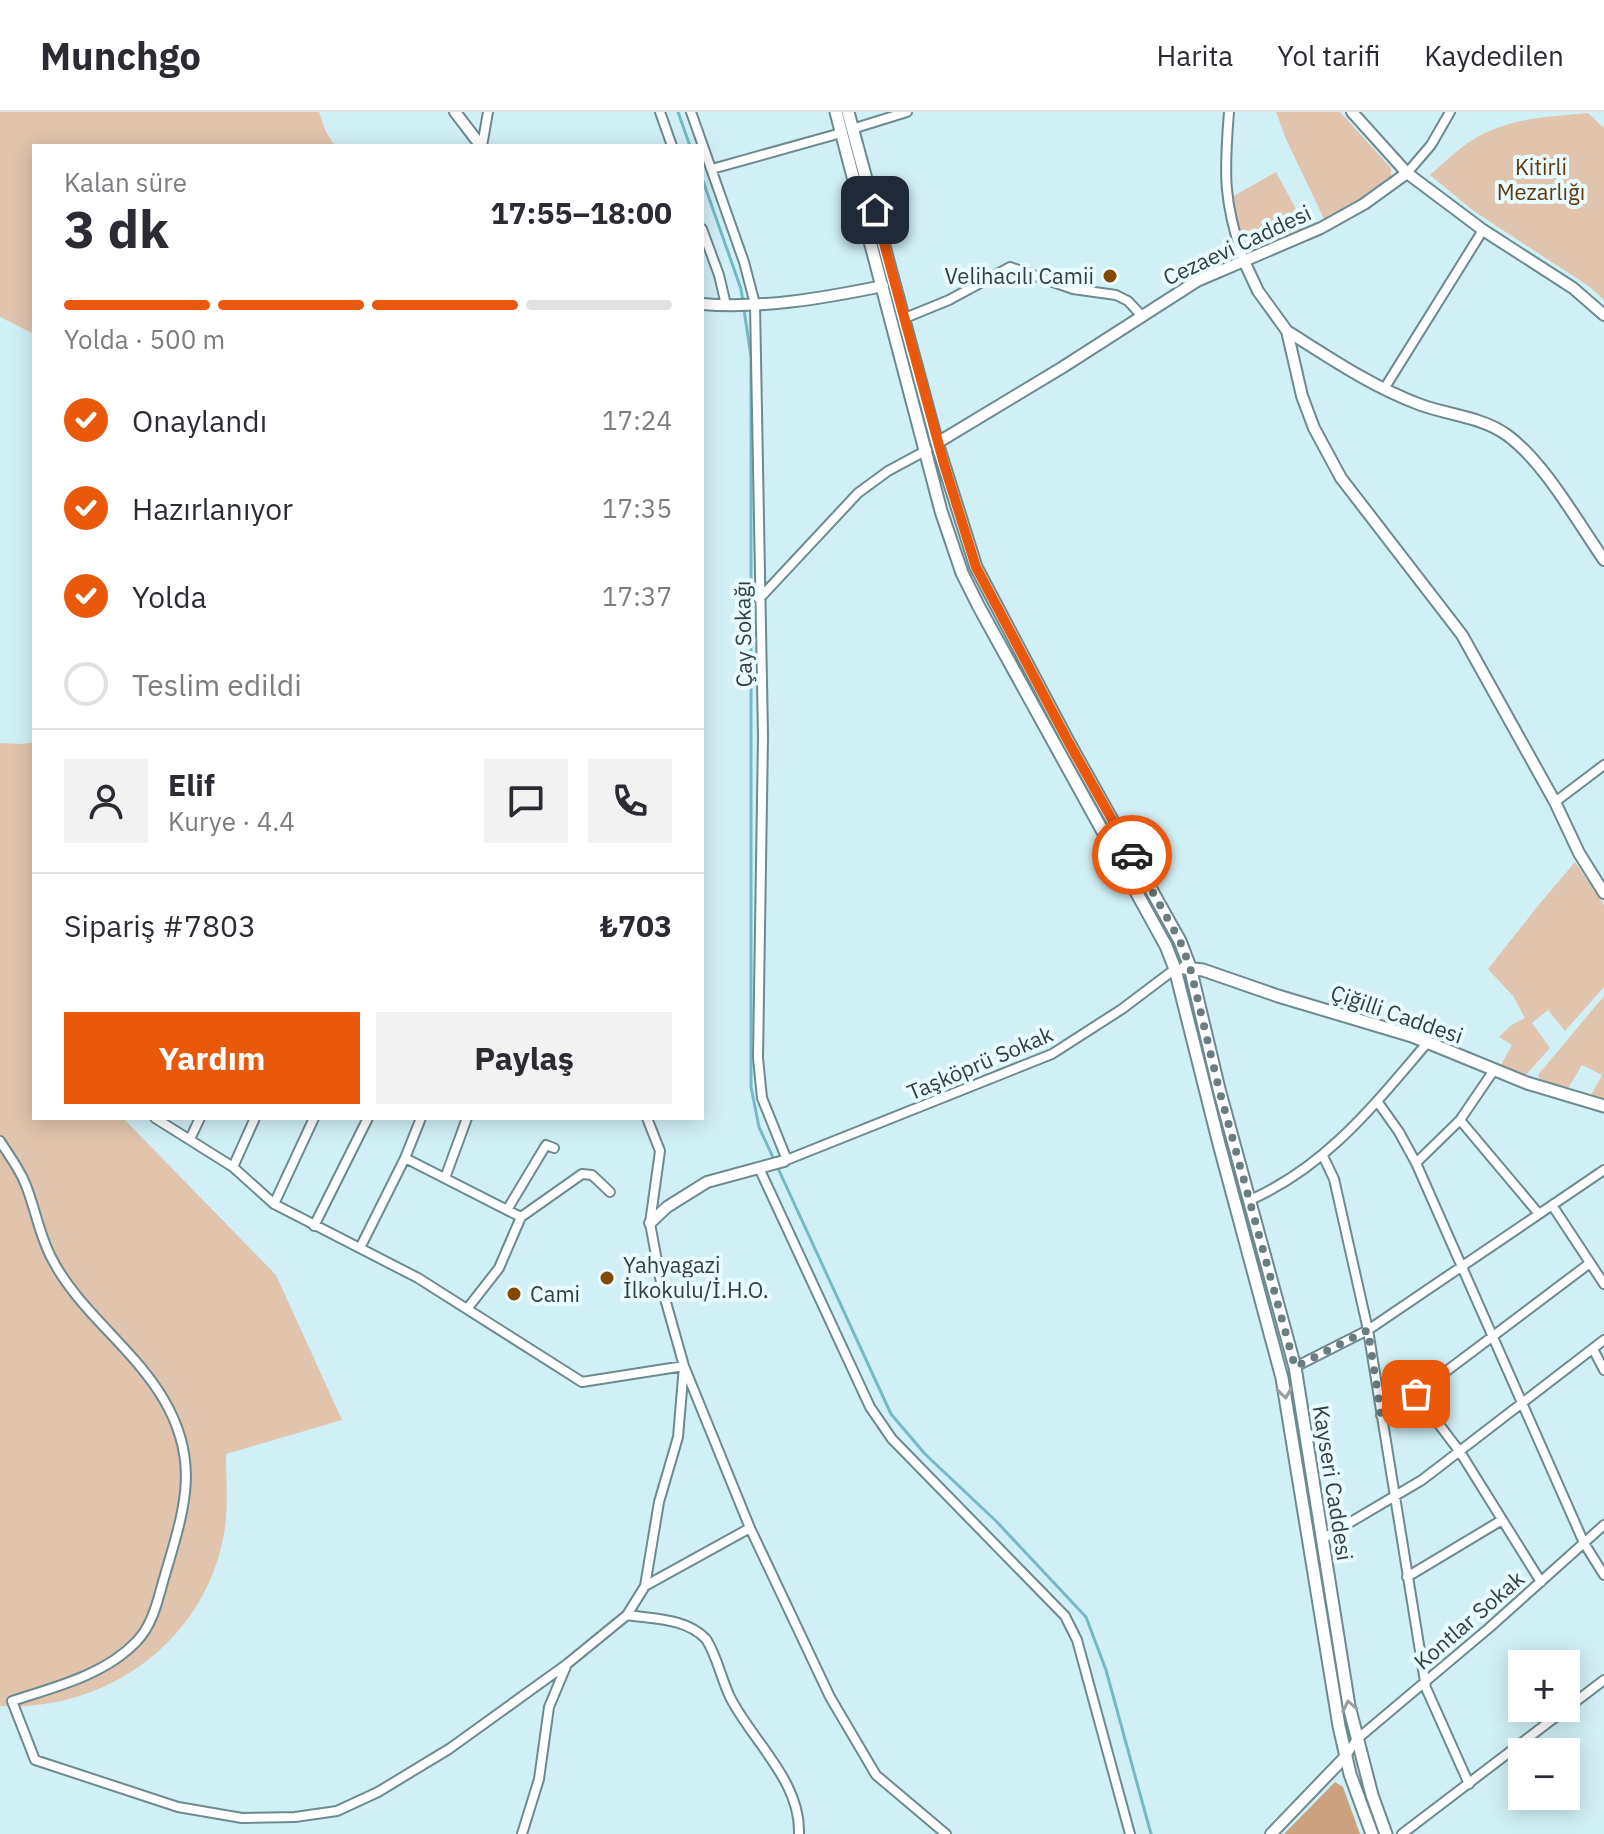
<!DOCTYPE html>
<html lang="tr">
<head>
<meta charset="utf-8">
<style>
	:root { --surface:#fff; --page:#f2f2f3; --text:#2b2b33; --muted:#7c7c81; --line:#e1e1e2; --accent:#ea580c }
	body { margin:0; font-family:"IBM Plex Sans",sans-serif; background:var(--page); color:var(--text); height:100vh; display:flex; flex-direction:column; font-size:30px; white-space:nowrap }
	* { box-sizing:border-box; margin:0 }
	p { font-size:26px; color:var(--muted) }
	.icon { flex:none; width:44px; height:44px; fill:none; stroke:currentColor; stroke-width:2; stroke-linecap:round; stroke-linejoin:round }
	.map { position:relative; flex:1; overflow:hidden }
	.details { position:absolute; left:32px; top:32px; width:672px; height:976px; display:flex; flex-direction:column; background:var(--surface); border-radius:0px; box-shadow:0 4px 20px #0003 }
	.details>* { flex:none }
	.fabs { position:absolute; left:1508px; top:1538px; display:grid; gap:16px }
	.fabs a { display:grid; place-items:center; width:72px; height:72px; border-radius:0px; background:var(--surface); box-shadow:0 4px 20px #0003; font-size:40px }
	.pin { position:absolute; display:grid; place-items:center; width:68px; height:68px; color:#fff; margin:-34px; border-radius:16px; box-shadow:0 4px 12px #0006 }
	.courier { position:absolute; display:grid; place-items:center; width:80px; height:80px; margin:-40px; border:6px solid #ea580c; border-radius:50%; background:#fff; color:#222; box-shadow:0 2px 10px #0007 }
	.head em { font-style:normal; font-weight:700 }
	.head div { display:flex; flex-direction:column-reverse }
	.head { display:flex; align-items:center; justify-content:space-between; height:136px; padding:0 32px }
	h1 { font-size:52px; font-weight:700; line-height:60px }
	.bar { display:grid; grid-template-columns:repeat(4,1fr); gap:12px 8px; align-content:center; height:96px; padding:0 32px }
	.bar i { height:10px; border-radius:6px; background:var(--line) }
	.bar .on { background:var(--accent) }
	.bar p { grid-column:span 4 }
	.line { display:flex; align-items:center; gap:20px; padding:0 32px; border-top:2px solid var(--line) }
	.line div { flex:1 }
	.round { display:grid; place-items:center; flex:none; width:84px; height:84px; border-radius:0px; background:var(--page) }
	ol { padding:0 32px; list-style:none }
	li { display:flex; align-items:center; gap:24px; height:88px }
	li p { margin-inline-start:auto }
	li .icon { padding:8px; border-radius:50%; background:var(--accent); color:#fff; stroke-width:4 }
	li:last-child { color:var(--muted) }
	li i { width:44px; height:44px; border:4px solid var(--line); border-radius:50% }
	.action { display:flex; gap:16px; margin-top:auto; padding:16px 32px }
	.action a { flex:1; height:92px; border-radius:0px; background:var(--accent); color:#fff; font-size:32px; font-weight:700; line-height:92px; text-align:center }
	.action a+a { background:var(--page); color:var(--text) }
	header { display:flex; align-items:center; gap:48px; box-sizing:border-box; height:112px; padding:0 40px; background:var(--surface); border-bottom:2px solid var(--line) }
	header strong { font-size:38px }
	nav { display:flex; gap:44px; margin-inline-start:auto; font-size:28px }
	.map>svg:first-child { display:block }
</style>
</head>
<body>
<header>
<strong>Munchgo</strong>
<nav><a>Harita</a><a>Yol tarifi</a><a>Kaydedilen</a></nav>
</header>
<div class="map">
<svg width="1604" height="1722" viewBox="0 0 1604 1722">
	<rect width="100%" height="100%" fill="#d1f0f6"/>
	<path fill="#e0c4ad" d="M0,0h319l7,20 9,14h-301v188l-34,-17z
		M1276,0h64l51,56v9l-14,12 -53,30 -38,-80z
		M1588,1l16,15v172l-14,-13 -115,-75 -45,-37c12,-10 24,-23 38,-32 36,-25 78,-26 120,-30z
		M1276,60l30,56 -58,24 -9,-23 -7,-32z
		M34,630v376h89l153,157 66,145 -116,34c0,28 3,57 -3,85 -21,104 -118,173 -223,167v-963l23,1z
		M1575,750l29,43v82l-39,44 -17,-21 -16,13 18,25 -26,29 -23,-12 11,-20 -13,-8 11,-11 15,-8 -12,-22 -25,-27 49,-62z
		M1604,884v105l-14,-4 12,-22 -20,-10 -15,25 -26,-8 -3,-7z"/>
	<path fill="#cca17d" d="M1335,1670l8,5 17,47h-76z"/>
	<g fill="none" stroke-linecap="round" stroke-linejoin="round">
		<path stroke="#75b9c5" stroke-width="3" d="M678,0l12,34
			M702,66l39,111 10,68v730l8,40 132,287 34,40 71,67 90,96 20,53 45,164"/>
		<defs>
			<path id="minor" d="M660,0l12,34
				M691,0l53,150 11,42 8,432 -5,322 4,40 25,62
				M1229,0c-5,61 -6,90 15,149
				M852,17l55,-17
				M482,34l6,-34
				M712,57l129,-36
				M1407,61l24,-28 19,-33
				M702,117l17,46 7,30
				M905,206l44,-18 61,-33 63,22 43,6 12,6 14,15
				M1384,277l99,-159
				M759,487l99,-106 30,-22 39,-21
				M1555,690l49,-37
				M1377,989l22,31 17,31 168,380 20,32
				M647,1006l13,33 -10,72 12,65 22,78 66,162 80,169 46,78 70,59
				M1460,1008l79,94
				M190,1027l10,-21
				M0,1029c8,13 19,27 25,42 10,24 14,51 26,74 27,54 83,91 113,143 37,63 20,110 1,175 -7,23 -11,48 -28,66 -32,34 -82,46 -125,60l23,59 143,47 64,11 53,-1 42,-6 41,-19 71,-43 118,-85 60,-49 18,-29 14,-84 19,-65 6,-71 -102,16 -164,-104 -144,-74 -41,-37 -78,-49
				M1323,1044l11,23 34,151 58,358 43,96
				M405,1046l116,59 -22,51 -32,41
				M784,1049l268,-107 70,-45 53,-40
				M1416,1051l44,-43 34,-50
				M233,1055l22,-49
				M759,1056l111,239 22,32 173,177 12,24 53,194
				M445,1066l22,-60
				M1250,1088c77,-34 124,-95 178,-158
				M274,1092l40,-86
				M1552,1093l52,79
				M507,1098l39,-65 8,3
				M521,1105l61,-43 10,1 18,17
				M314,1114l54,-108
				M360,1136l45,-90 16,-40
				M1593,1237l11,21
				M1295,1255l73,-37 236,-160
				M1416,1282l44,58 81,130
				M1381,1303l35,-21 174,-131
				M1322,1427l100,-59 182,-140
				M1407,1465l95,-57
				M645,1474l105,-58
				M627,1503c27,4 59,3 79,24 11,17 15,39 24,58 22,44 71,84 69,137
				M1346,1644l10,-16 133,-112 115,-103
				M522,1722l17,-55 10,-72 18,-43
				M1402,1722l202,-154"/>
			<path id="tertiary" d="M455,0l26,34
				M1352,0l55,61 76,57 90,58 31,27
				M1244,149l14,30 29,40 15,65 12,32 27,50 121,157 93,167 24,51 25,40
				M702,192c60,5 122,-6 181,-18
				M1287,219c43,27 85,56 134,74 28,10 61,12 86,30 37,27 70,86 97,125
				M937,331l126,-76 134,-86 124,-53 43,-24 43,-31
				M650,1111l17,-16 40,-25 77,-21
				M1271,1722l74,-77"/>
			<path id="secondary" d="M836,0l105,399 21,62 17,34 187,339 9,23 44,175 63,234 57,348 11,48 22,60
				M848,0l89,331 39,124 93,176 111,198 10,26 29,122 76,278 54,339 23,89 14,39
				M1184,856l19,2 75,26 134,40 115,47 77,23"/>
		</defs>
		<use href="#minor" stroke="#6d8a8f" stroke-width="12"/>
		<use href="#tertiary" stroke="#6d8a8f" stroke-width="14"/>
		<use href="#secondary" stroke="#6d8a8f" stroke-width="15"/>
		<use href="#minor" stroke="#fff" stroke-width="8"/>
		<use href="#tertiary" stroke="#fff" stroke-width="10"/>
		<use href="#secondary" stroke="#fff" stroke-width="11"/>
	</g>
	<defs><path id="oneway-chevron" d="M-2-3.5L2.5 0L-2 3.5" fill="none" stroke-width="1.6" stroke-linecap="round" stroke-linejoin="round" transform="scale(2)"/></defs>
	<g stroke="#989fa0">
		<use href="#oneway-chevron" transform="translate(1285 1281) rotate(81)"/>
		<use href="#oneway-chevron" transform="translate(1349 1594) rotate(-101)"/>
	</g>
	<g fill="none" stroke-linecap="round" stroke-linejoin="round">
		<path stroke="#6a7d80" stroke-width="8" stroke-dasharray="0 14.4" d="M1132,743l48,86 10,26 29,122 76,278 73,-37 13,85 35,-21"/>
		<path stroke="#ea580c" stroke-width="10" d="M875,98l69,254 32,103 93,176 63,112"/>
	</g>
	<g fill="#834900" stroke="#e8fbfe" stroke-width="3">
		<circle cx="1110" cy="164" r="8"/>
		<circle cx="607" cy="1166" r="8"/>
		<circle cx="514" cy="1182" r="8"/>
	</g>
	<g text-anchor="middle" stroke-width="8" stroke-linejoin="round" paint-order="stroke">
		<g font-size="22" fill="#62380c" stroke="#e8fbfe">
			<text x="1541" y="63">Kitirli<tspan x="1541" dy="25">Mezarlığı</tspan></text>
		</g>
		<g font-size="22" fill="#323f41" stroke="#e8fbfe">
			<text transform="translate(1237 133) rotate(-25)" y="8">Cezaevi Caddesi</text>
			<text transform="translate(743 522) rotate(-91)" y="8">Çay Sokağı</text>
			<text transform="translate(1397 902) rotate(19)" y="8">Çiğilli Caddesi</text>
			<text transform="translate(980 951) rotate(-23)" y="8">Taşköprü Sokak</text>
			<text transform="translate(1333 1371) rotate(81)" y="8">Kayseri Caddesi</text>
			<text transform="translate(1469 1508) rotate(-41)" y="8">Kontlar Sokak</text>
		</g>
		<g font-size="22" fill="#323f41" stroke="#e8fbfe" text-anchor="start">
			<text x="1094" y="172" text-anchor="end">Velihacılı Camii</text>
			<text x="623" y="1161">Yahyagazi<tspan x="623" dy="25">İlkokulu/İ.H.O.</tspan></text>
			<text x="530" y="1190">Cami</text>
		</g>
	</g>
</svg>
<div class="fabs">
<a>+</a>
<a>−</a>
</div>
<div class="pin" style="left:1416px;top:1282px;background:#ea580c"><svg class="icon" aria-label="bag" viewBox="0 0 24 24"><path d="M5 8h14l-1 12H6zM9 8a3 3 0 0 1 6 0"/></svg></div>
<div class="pin" style="left:875px;top:98px;background:#1f2937"><svg class="icon" aria-label="home" viewBox="0 0 24 24"><path d="M3 11l9-7 9 7M6 9v11h12V9"/></svg></div>
<div class="courier" style="left:1132px;top:743px"><svg class="icon" aria-label="car" viewBox="0 0 24 24"><path d="M5 17H2v-5l4-1 3-4h7l3 4 3 1v5h-3M9 17h6M6 11h13"/><circle cx="7" cy="17" r="2"/><circle cx="17" cy="17" r="2"/></svg></div>
<section class="details">
<div class="head"><div><h1>3 dk</h1><p>Kalan süre</p></div><em>17:55–18:00</em></div>
<div class="bar"><i class="on"></i><i class="on"></i><i class="on"></i><i></i><p>Yolda · 500 m</p></div>
<ol>
<li><svg class="icon" aria-label="check" viewBox="0 0 24 24"><path d="M5 12l5 5 9-10"/></svg>Onaylandı<p>17:24</p></li>
<li><svg class="icon" aria-label="check" viewBox="0 0 24 24"><path d="M5 12l5 5 9-10"/></svg>Hazırlanıyor<p>17:35</p></li>
<li><svg class="icon" aria-label="check" viewBox="0 0 24 24"><path d="M5 12l5 5 9-10"/></svg>Yolda<p>17:37</p></li>
<li><i></i>Teslim edildi</li>
</ol>
<div class="line" style="height:144px"><a class="round"><svg class="icon" aria-label="person" viewBox="0 0 24 24"><circle cx="12" cy="8" r="4"/><path d="M4 21q1-7 8-7t8 7"/></svg></a><div><b>Elif</b><p>Kurye · 4.4</p></div><a class="round"><svg class="icon" aria-label="chat" viewBox="0 0 24 24"><path d="M4 5h16v11H9l-5 4z"/></svg></a><a class="round"><svg class="icon" aria-label="phone" viewBox="0 0 24 24"><path d="M5 4h4l2 5-3 2q2 4 5 5l2-3 5 2v4C11 20 4 13 5 4z"/></svg></a></div>
<div class="line" style="height:104px"><div>Sipariş #7803</div><b>₺703</b></div>
<div class="action"><a>Yardım</a><a>Paylaş</a></div>
</section>
</div>
</body>
</html>
